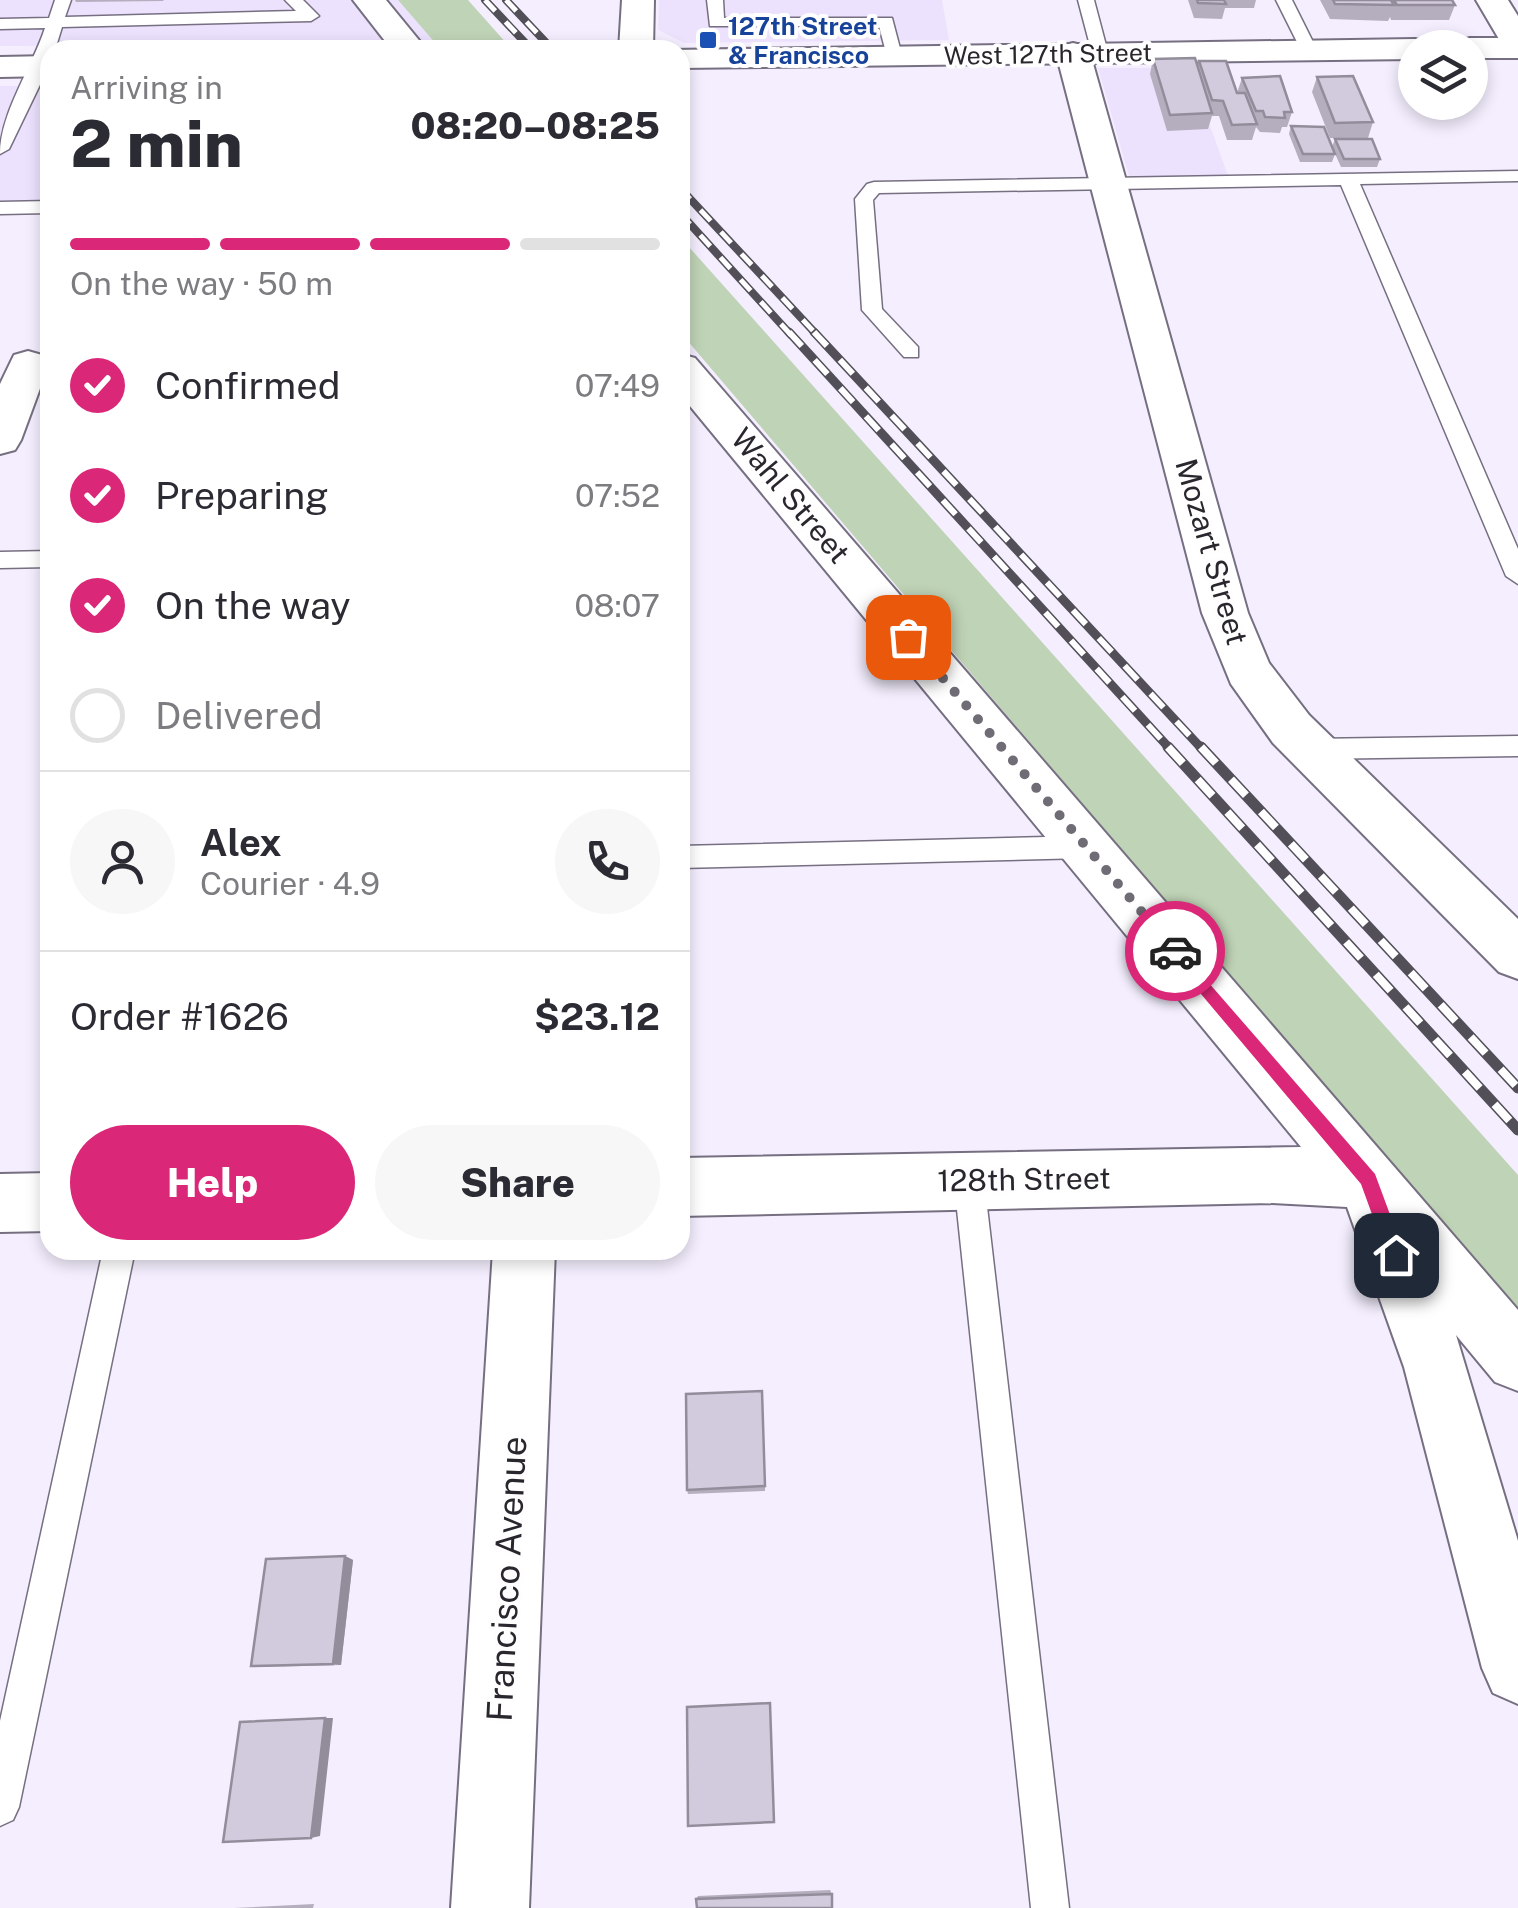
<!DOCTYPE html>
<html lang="en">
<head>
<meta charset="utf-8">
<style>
	:root { --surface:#fff; --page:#f7f7f7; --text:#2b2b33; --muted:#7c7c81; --line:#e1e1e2; --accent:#db2777 }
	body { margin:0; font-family:"Public Sans",sans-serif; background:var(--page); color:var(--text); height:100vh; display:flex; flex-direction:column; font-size:38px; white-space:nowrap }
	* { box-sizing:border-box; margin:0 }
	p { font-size:32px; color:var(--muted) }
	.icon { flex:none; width:55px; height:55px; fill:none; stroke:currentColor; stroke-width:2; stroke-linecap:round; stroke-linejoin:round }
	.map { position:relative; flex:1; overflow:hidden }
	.panel { position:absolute; left:40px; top:40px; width:650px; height:1220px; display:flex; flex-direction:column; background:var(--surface); border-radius:30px; box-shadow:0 5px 15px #0003 }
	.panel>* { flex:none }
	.controls { position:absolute; left:1398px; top:30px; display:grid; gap:20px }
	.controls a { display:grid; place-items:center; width:90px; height:90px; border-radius:50%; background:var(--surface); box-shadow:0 5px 15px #0003; font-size:50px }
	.pin { position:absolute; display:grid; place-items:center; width:85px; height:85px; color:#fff; margin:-42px; border-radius:20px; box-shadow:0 5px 15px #0006 }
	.courier { position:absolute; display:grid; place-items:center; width:100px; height:100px; margin:-50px; border:8px solid #db2777; border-radius:50%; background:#fff; color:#222; box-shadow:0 2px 12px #0007 }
	.overview em { font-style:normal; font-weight:800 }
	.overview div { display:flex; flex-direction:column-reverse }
	.overview { display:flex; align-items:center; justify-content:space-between; height:170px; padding:0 30px }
	h1 { font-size:65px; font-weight:800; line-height:75px }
	.bar { display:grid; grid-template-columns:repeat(4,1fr); gap:15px 10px; align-content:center; height:120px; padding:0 30px }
	.bar i { height:12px; border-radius:8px; background:var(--line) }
	.bar .on { background:var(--accent) }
	.bar p { grid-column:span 4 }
	.line { display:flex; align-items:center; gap:25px; padding:0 30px; border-top:2px solid var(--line) }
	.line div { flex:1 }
	.round { display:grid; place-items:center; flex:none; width:105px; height:105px; border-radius:52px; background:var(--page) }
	ol { padding:0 30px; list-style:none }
	li { display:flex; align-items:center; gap:30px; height:110px }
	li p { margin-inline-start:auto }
	li .icon { padding:10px; border-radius:50%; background:var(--accent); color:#fff; stroke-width:4 }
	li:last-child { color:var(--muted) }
	li i { width:55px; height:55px; border:5px solid var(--line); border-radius:50% }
	.button { display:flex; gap:20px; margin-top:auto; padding:20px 30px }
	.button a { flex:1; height:115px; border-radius:60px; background:var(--accent); color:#fff; font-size:40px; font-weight:800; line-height:115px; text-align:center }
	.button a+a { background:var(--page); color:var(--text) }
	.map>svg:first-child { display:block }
</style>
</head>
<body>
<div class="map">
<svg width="1518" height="1908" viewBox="0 0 1518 1908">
	<rect width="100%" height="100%" fill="#f4eefe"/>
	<path fill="#ede2fe" d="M0,0h398l39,45 -437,1z
		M659,0h283l7,40 -265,3 -26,-13z
		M1098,68h91l41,113 -99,2z
		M0,86h50v121l-50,1z"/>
	<path fill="#bfd3b6" d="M398,0h70l40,45h-71z
		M680,237l838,938v140l-838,-983z"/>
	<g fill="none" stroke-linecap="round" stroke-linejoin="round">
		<defs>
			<path id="lane" d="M55,0h16l-6,17 231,-6 -11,-11h18l16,16 -8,5 -249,6 -7,23h-5l-1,16 -40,83 -9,5c0,-41 32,-86 45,-126l-45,1v-10l49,-1z
				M707,0h16l1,18h168l10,38 -14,4 -9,-34h-169z
				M1078,0h16l14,53 -2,4 -14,-4z
				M1276,0h16l25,50 -2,4h-12z
				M1518,171v10l-158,3 158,365v35l-12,-8 -165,-391 -462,8 -6,7 9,109 36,38v10h-14l-42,-47 -7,-111 12,-15 7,-2z
				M50,201v12l-50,1v-12z
				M50,551v16l-50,1v-16z
				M1518,736v20l-207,3 -9,-3 -4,-7 4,-7 9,-3z
				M1086,836l9,3 4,8 -4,8 -9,3 -406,10v-22z
				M969,1167l11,4 4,10 85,727h-38l-77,-727 4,-10z
				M103,1250h32l-116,557 -6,13 -13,6v-105z"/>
			<path id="street" d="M353,0h33l41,50h-35z
				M622,0h32l-1,50h-34z
				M1476,0h32l10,16v38l-12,-3z
				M1073,43l12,3 5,7 158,560 21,50 40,52 209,204v60l-19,-7 -226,-229 -42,-59 -29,-71 -146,-560 5,-7z
				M28,351l14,4 7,9 -28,76 -6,10 -15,4v-70l14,-29z
				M680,354l15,4 823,952v81l-23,-9 -39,-47 62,206v163l-25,-11 -11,-25 -78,-301 -57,-160 -75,-4 -592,13v-58l621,-11 -621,-753z
				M50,1173v58l-50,1v-58z
				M493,1250h62l-26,658h-78z"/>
			<path id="secondary" d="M1470,38h48v20h-48v-10h-16l4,-7z
				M1415,39l12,3 4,6h-16v11l-735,9v-18h-9z
				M50,56v20l-50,1v-20z"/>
		</defs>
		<use href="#lane" stroke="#766f81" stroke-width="3"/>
		<use href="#street" stroke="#766f81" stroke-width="4"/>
		<use href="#secondary" stroke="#766f81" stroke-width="4"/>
		<use href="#lane" fill="#fff" fill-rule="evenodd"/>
		<use href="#street" fill="#fff" fill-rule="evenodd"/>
		<use href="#secondary" fill="#fff" fill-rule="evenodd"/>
		<defs>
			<path id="rail-far2" d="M485,0l47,50
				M506,0l47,50
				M680,188l137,147
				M680,213l111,122"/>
			<path id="rail-far1" d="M789,332l382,418
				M814,332l389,418"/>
			<path id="rail" d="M1168,747l350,383
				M1201,747l317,341"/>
		</defs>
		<use href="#rail-far2" stroke="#524f58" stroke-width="8"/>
		<use href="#rail-far1" stroke="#524f58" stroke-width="9"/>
		<use href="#rail" stroke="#524f58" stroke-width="11"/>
		<use href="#rail-far2" stroke="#fefefe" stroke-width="5" stroke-dasharray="15" stroke-linecap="butt"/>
		<use href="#rail-far1" stroke="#fefefe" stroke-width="6" stroke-dasharray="19" stroke-linecap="butt"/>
		<use href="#rail" stroke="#fefefe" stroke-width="8" stroke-dasharray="22" stroke-linecap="butt"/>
	</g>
	<path fill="#b5aebe" d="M75,0h89l-1,1 -87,1z
		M1188,0h68l-2,8h-29l-3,11 -28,-1z
		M1320,0h132l3,5 -6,15h-58l-1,-3 -2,4 -58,-2z
		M1153,59l44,7 2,-5 38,32 5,-15 50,34 -5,15h-5l-2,6 -20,-1 -4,-5 -4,13h-25l-8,-24h-7l-4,13 -41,2 -17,-57z
		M1317,77l56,45 -5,16h-38l-18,-46z
		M1291,126l44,28 -3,8h-32l-11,-28z
		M1335,139l45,20 -3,8h-36l-9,-20z
		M765,1486v5l-77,3 -1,-4z
		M345,1556l8,4 -12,105 -80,2 -10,-1z
		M830,1890l2,4 -136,5 2,-3z
		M314,1904l-1,4h-79z"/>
	<path fill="#938d9b" d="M345,1556l8,4 -12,105 -8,-1z
		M325,1718h8l-13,118 -9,2z"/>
	<path fill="#d2cadd" stroke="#938d9b" stroke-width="2.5" d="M1197,0h27l2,4 -28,-1z
		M1333,0h58l3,5 -59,-1z
		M1394,0h58l3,5h-58z
		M1195,58l17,55 -42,2 -17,-56z
		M1199,61h27l11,32h8l12,31 -25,1 -9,-24 -11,-1z
		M1280,76l12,36h-8l1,6 -20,-1 -2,-6h-7l-14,-33z
		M1353,76l20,46 -38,1 -18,-46z
		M1291,126l33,1 11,27h-32z
		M1335,139h37l8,20h-36z
		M762,1391l3,95 -78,4 -1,-96z
		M345,1556l-12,108 -82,2 15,-107z
		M770,1703l4,119 -86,4 -1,-119z
		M325,1718l-14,120 -88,4 17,-120z
		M832,1894v14h-135l-1,-9z"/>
	<path fill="#db2777" d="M1175,944l200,230 30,81 -3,6h-13l-28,-77 -192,-228 -2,-5z"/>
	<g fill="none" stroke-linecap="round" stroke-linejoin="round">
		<path stroke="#706c76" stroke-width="10" stroke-dasharray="0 18" d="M908,637l267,314"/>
	</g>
	<rect fill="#1a4fb4" stroke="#fefefe" stroke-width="4" x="698" y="30" width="20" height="20" rx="5"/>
	<g text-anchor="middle" stroke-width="8" stroke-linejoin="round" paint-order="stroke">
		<g font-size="25" font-weight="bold" fill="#164399" stroke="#fefefe" text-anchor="start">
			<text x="728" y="35">127th Street<tspan x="728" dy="29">&amp; Francisco</tspan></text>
		</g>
		<g font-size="25" fill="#29262d" stroke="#fefefe">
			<text transform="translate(1048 54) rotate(-1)" y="9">West 127th Street</text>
		</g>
		<g font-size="30" fill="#29262d" stroke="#fefefe">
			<text transform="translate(790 496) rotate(50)" y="10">Wahl Street</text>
			<text transform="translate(1211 552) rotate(74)" y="10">Mozart Street</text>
			<text transform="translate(1024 1180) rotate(-1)" y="10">128th Street</text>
		</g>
		<g font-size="35" fill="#29262d" stroke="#fefefe">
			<text transform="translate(507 1579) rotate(-87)" y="12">Francisco Avenue</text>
		</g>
	</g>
</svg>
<div class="controls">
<a><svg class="icon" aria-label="layers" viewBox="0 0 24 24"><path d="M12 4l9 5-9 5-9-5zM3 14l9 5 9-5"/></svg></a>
</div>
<div class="pin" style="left:908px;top:637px;background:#ea580c"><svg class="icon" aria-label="bag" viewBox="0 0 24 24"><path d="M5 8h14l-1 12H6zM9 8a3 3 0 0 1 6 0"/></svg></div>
<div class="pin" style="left:1396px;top:1255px;background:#1f2937"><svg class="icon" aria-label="home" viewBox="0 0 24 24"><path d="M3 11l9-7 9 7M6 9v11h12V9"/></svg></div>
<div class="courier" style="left:1175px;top:951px"><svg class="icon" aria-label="car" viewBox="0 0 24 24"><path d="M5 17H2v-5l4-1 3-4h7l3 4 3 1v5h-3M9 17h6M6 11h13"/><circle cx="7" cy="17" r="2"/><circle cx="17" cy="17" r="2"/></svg></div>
<section class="panel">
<div class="overview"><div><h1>2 min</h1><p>Arriving in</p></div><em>08:20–08:25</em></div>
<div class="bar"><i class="on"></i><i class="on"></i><i class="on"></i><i></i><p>On the way · 50 m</p></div>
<ol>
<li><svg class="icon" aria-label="check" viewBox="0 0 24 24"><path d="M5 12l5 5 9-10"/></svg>Confirmed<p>07:49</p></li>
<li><svg class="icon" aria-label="check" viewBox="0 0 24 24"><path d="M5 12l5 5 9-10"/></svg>Preparing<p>07:52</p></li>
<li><svg class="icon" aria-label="check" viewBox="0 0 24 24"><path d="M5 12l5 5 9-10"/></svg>On the way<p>08:07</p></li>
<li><i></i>Delivered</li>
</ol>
<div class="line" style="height:180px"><a class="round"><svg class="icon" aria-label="person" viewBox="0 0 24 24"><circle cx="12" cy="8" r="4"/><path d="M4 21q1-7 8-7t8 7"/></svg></a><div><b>Alex</b><p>Courier · 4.9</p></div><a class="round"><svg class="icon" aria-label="phone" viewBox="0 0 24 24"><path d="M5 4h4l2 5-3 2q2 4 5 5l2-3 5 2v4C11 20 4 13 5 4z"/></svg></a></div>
<div class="line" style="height:130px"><div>Order #1626</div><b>$23.12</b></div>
<div class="button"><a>Help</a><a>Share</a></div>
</section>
</div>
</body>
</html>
